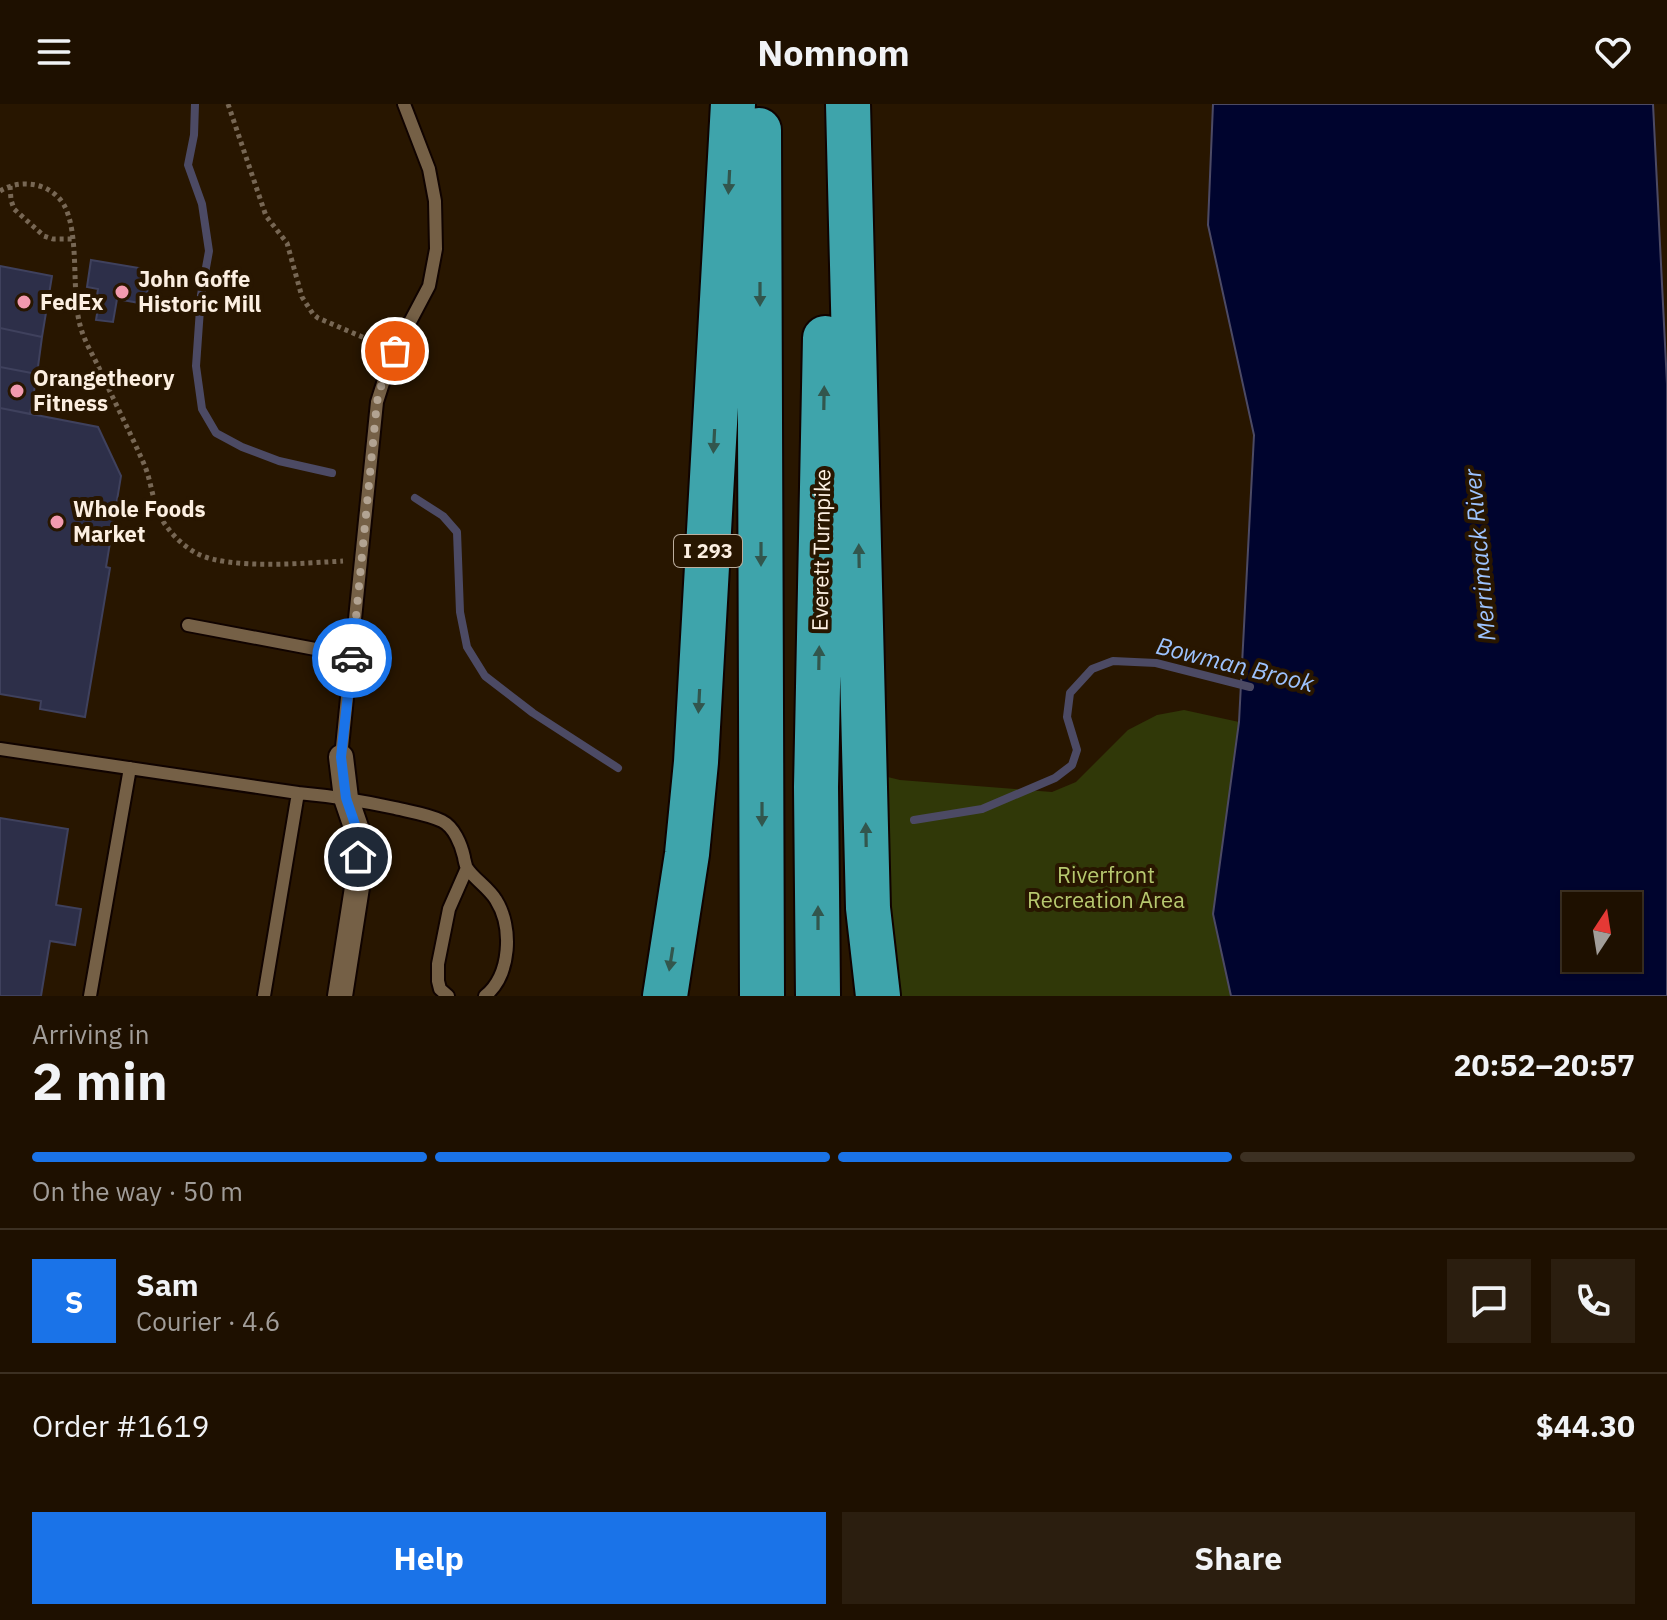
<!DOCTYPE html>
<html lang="en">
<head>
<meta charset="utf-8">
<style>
	:root { --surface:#1e1000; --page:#2b1e0f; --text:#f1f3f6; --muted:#a19d99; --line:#3c3022; --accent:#1a73e8 }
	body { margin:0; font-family:"IBM Plex Sans",sans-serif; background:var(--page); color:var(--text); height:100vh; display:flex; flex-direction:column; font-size:30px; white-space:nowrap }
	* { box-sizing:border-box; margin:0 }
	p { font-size:26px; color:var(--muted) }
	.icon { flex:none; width:44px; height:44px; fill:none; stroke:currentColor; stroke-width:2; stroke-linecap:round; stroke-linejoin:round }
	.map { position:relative; height:892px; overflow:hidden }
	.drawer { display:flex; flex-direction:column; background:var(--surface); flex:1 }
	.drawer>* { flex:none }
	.needle { width:52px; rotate:12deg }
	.controls { position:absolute; left:1562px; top:788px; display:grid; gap:16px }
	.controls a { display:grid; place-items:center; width:80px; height:80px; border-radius:0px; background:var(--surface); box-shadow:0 2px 6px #0004,0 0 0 2px var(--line); font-size:40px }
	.pin { position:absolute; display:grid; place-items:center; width:68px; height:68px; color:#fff; margin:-34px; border:4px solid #fff; border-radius:50%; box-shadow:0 2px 8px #0007 }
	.courier { position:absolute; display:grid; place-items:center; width:80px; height:80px; margin:-40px; border:6px solid #1a73e8; border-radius:50%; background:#fff; color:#222; box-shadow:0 2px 10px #0007 }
	.headline em { font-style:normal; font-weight:700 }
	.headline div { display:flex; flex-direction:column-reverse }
	.headline { display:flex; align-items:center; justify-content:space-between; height:136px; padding:0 32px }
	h1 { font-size:52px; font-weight:700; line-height:60px }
	.bar { display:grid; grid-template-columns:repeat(4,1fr); gap:12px 8px; align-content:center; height:96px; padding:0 32px }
	.bar i { height:10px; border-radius:6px; background:var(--line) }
	.bar .active { background:var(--accent) }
	.bar p { grid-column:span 4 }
	.line { display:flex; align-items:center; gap:20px; padding:0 32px; border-top:2px solid var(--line) }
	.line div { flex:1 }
	.round { display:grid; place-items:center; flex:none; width:84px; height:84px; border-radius:0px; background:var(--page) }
	.button { display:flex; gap:16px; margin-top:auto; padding:16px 32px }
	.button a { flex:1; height:92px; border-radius:0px; background:var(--accent); color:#fff; font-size:32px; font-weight:700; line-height:92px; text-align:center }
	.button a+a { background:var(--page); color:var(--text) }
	header { display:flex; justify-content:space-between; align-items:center; height:104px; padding:0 32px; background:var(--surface); font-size:36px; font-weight:700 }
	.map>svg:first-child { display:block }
</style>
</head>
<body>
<header><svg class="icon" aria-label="menu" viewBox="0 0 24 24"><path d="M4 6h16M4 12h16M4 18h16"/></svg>Nomnom<svg class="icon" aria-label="heart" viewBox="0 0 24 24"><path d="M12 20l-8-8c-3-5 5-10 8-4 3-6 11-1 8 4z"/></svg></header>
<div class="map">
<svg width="1667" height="892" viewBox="0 0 1667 892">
	<rect width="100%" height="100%" fill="#281600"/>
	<path fill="#303808" d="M1184,606l55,12 -26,192 18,82h-351l-17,-225 37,9 152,12 24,-10 52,-52 29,-15z"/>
	<path fill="#00042e" stroke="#4c4a64" stroke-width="2" fill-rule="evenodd" d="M1213,0h440l14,280v612h-436l-18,-82 26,-192 15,-287 -46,-210zM1576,802h52v52h-52z"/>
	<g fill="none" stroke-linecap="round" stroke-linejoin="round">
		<path stroke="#4c4a64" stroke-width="8" d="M195,0l-1,31 -6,30 14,39 7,47 -8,44 -5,71 6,43 14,24 26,14 37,14 53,12
			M415,394l28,18 14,16 3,80 7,35 18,29 48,37 85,55
			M914,716l68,-11 73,-31 17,-13 5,-15 -10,-33 3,-24 22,-24 21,-8 43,2 94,24"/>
	</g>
	<path fill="#2d2f49" stroke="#3f415d" stroke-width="2" d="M91,156l60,10 -6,34 -28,-5 -4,23 -17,-2 4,-24h-3l1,-7 -11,-2z
		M0,162l52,10 -10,61 -42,-9z
		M0,224l42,9 -5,37 -37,-7z
		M0,263l37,7 -7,40 -30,-6z
		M0,304l98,19 23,49 -15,91 4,1 -25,149 -45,-8 1,-8 -41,-7z
		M0,714l68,11 -12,76 25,4 -6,36 -25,-4 -9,55h-41z"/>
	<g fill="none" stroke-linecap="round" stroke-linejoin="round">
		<defs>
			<path id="service" d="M188,521l164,31
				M0,645l298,44c33,3 65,8 97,15 16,4 33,6 47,13 12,6 19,23 22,36 0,1 2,10 3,11 6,10 22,20 29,32 17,27 15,75 -11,96
				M341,653l36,-355 14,-44 38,-72 7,-37 -1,-48 -6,-32 -25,-65
				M90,892l40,-228
				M264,892l34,-203
				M448,892l-8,-7 -2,-8v-17l11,-55 18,-41"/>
			<path id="minor" d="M340,892l18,-115v-48l-12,-35 -5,-41"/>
			<path id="motorway" d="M848,0l20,804 10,88
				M759,26l3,866
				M665,892l22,-142 9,-92 37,-658
				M818,892l-2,-209 9,-449"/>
		</defs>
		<use href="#service" stroke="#100300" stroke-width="16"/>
		<use href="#minor" stroke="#100300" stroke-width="28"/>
		<use href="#motorway" stroke="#100300" stroke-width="48"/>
		<path stroke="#776754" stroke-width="5" stroke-dasharray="4 4" stroke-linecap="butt" d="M228,0l38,112 21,27 15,54 11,17 5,4 56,24
			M10,82l1,14 3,9 30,27 9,3h19
			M0,87c21,-13 51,-8 64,14 16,29 7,87 16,120 4,16 13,30 20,45 14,31 30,62 44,94 7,16 8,35 16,52 8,15 22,30 38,38 33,16 108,9 145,7"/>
		<use href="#service" stroke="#756046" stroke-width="12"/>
		<use href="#minor" stroke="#756046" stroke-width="24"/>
		<use href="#motorway" stroke="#3ea4ab" stroke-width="44"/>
	</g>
	<defs><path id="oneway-solid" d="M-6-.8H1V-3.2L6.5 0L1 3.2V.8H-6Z" transform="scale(2)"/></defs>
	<g fill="#32564d">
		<use href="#oneway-solid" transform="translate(729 78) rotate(93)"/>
		<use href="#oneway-solid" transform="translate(760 190) rotate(90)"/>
		<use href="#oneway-solid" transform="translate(824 294) rotate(-89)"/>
		<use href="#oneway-solid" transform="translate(714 337) rotate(93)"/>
		<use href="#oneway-solid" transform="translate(761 450) rotate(90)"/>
		<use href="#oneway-solid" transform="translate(859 452) rotate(-91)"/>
		<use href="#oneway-solid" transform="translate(819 554) rotate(-89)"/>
		<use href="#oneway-solid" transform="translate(699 597) rotate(93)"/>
		<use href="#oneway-solid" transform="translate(762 710) rotate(90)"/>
		<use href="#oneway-solid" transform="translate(866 731) rotate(-91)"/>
		<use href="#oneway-solid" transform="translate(818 814) rotate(-90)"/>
		<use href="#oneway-solid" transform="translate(671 855) rotate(99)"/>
	</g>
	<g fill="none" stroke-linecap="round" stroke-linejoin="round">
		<path stroke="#b2a392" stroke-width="8" stroke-dasharray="0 14.4" d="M352,554l25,-256 6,-23 12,-28"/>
		<path stroke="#1a73e8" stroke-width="10" d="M352,554l-11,99 5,41 12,35v24"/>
	</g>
	<g fill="#f29aaf" stroke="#281600" stroke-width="3">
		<circle cx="122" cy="188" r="8"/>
		<circle cx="24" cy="198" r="8"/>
		<circle cx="17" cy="287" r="8"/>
		<circle cx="57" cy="418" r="8"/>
	</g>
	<g text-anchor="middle" stroke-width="8" stroke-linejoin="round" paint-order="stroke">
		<rect fill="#281600" stroke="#bcae9e" stroke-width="2" x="674" y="431" width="68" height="32" rx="6"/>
		<g font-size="20" font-weight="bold" fill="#fcefe1">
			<text x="708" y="454">I 293</text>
		</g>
		<g font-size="22" font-weight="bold" fill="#fcefe1" stroke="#281600" text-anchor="start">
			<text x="138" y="183">John Goffe<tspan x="138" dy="25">Historic Mill</tspan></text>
			<text x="40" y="206">FedEx</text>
			<text x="33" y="282">Orangetheory<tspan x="33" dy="25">Fitness</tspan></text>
			<text x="73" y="413">Whole Foods<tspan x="73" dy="25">Market</tspan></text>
		</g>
		<g font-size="22" fill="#fcefe1" stroke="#281600">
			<text transform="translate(821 446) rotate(-89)" y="8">Everett Turnpike</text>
		</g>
		<g font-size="22" fill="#b7c96f" stroke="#281600">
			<text x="1106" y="779">Riverfront<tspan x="1106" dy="25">Recreation Area</tspan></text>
		</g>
		<g font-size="24" font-style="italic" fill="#9dc3fe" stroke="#281600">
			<text transform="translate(1480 451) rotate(-95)" y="8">Merrimack River</text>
			<text transform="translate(1235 561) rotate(14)" y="8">Bowman Brook</text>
		</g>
	</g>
</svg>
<div class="controls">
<a><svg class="needle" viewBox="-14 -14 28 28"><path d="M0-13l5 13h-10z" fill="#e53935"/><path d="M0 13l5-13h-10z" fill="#a19d99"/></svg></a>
</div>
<div class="pin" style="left:395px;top:247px;background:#ea580c"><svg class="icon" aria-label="bag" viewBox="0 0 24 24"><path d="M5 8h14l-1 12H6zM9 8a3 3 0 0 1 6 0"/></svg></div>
<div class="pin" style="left:358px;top:753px;background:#1f2937"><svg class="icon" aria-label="home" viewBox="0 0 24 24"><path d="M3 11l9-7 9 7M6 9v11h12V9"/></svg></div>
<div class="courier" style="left:352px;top:554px"><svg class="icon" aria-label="car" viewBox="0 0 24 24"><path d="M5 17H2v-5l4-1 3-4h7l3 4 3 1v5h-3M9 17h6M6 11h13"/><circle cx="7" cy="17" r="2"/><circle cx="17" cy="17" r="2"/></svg></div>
</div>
<section class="drawer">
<div class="headline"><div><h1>2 min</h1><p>Arriving in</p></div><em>20:52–20:57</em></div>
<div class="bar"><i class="active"></i><i class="active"></i><i class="active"></i><i></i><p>On the way · 50 m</p></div>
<div class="line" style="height:144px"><b class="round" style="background:var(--accent);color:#fff">S</b><div><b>Sam</b><p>Courier · 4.6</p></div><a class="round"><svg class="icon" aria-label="chat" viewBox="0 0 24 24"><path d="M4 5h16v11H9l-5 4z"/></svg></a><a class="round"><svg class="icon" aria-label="phone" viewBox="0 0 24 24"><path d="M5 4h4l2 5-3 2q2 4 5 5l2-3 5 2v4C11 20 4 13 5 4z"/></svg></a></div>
<div class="line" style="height:104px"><div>Order #1619</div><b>$44.30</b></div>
<div class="button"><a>Help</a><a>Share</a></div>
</section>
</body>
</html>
